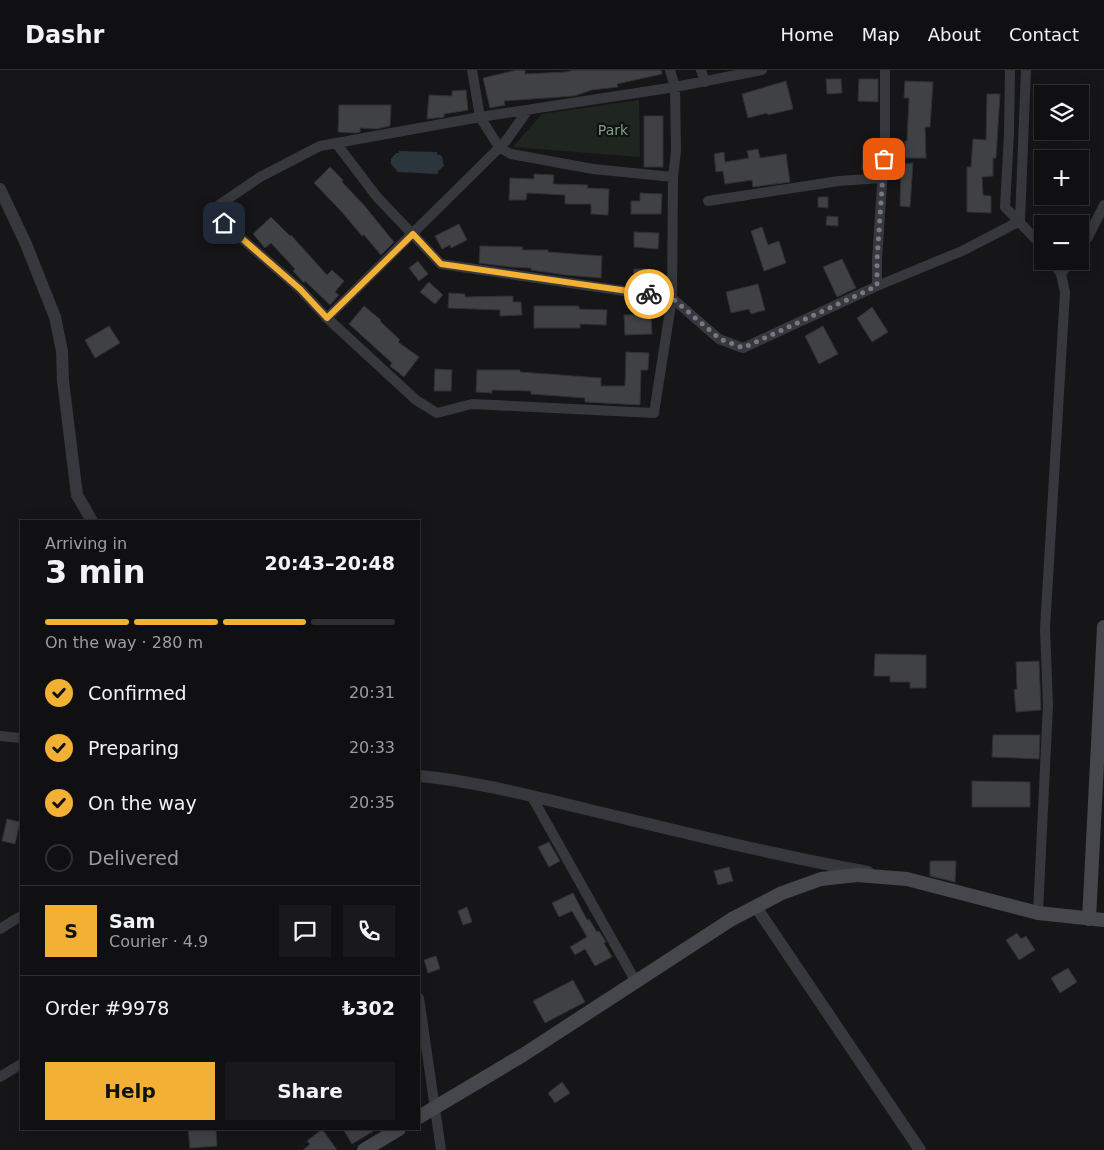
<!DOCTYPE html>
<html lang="en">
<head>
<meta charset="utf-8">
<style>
	:root { --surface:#101012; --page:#19191b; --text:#f1f3f6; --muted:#9c9d9f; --line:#303032; --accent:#f2b134 }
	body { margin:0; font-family:"DejaVu Sans",sans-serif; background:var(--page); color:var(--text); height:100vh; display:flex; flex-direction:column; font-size:19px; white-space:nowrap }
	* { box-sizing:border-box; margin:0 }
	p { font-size:16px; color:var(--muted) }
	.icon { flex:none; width:28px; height:28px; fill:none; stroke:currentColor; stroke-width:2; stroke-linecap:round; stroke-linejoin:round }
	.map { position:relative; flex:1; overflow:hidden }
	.panel { position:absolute; left:20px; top:450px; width:400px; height:610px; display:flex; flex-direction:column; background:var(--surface); border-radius:0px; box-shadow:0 2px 12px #0003,0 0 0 1px var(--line) }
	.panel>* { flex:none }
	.controls { position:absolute; left:1034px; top:15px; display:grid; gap:10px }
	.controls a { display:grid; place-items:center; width:55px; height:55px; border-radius:0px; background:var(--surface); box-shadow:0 2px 12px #0003,0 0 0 1px var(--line); font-size:25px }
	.pin { position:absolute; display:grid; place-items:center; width:42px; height:42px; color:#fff; margin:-21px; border-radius:10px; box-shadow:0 2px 8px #0006 }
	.courier { position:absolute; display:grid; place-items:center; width:50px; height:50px; margin:-25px; border:4px solid #f2b134; border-radius:50%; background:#fff; color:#222; box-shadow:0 1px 6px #0007 }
	.head em { font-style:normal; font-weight:600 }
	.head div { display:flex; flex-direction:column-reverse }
	.head { display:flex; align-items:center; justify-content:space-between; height:85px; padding:0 25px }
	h1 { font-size:32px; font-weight:600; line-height:38px }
	.bar { display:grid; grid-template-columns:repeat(4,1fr); gap:8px 5px; align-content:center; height:60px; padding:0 25px }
	.bar i { height:6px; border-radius:4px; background:var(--line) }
	.bar .active { background:var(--accent) }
	.bar p { grid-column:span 4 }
	.line { display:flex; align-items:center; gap:12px; padding:0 25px; border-top:1px solid var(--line) }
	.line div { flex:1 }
	.round { display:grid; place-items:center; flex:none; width:52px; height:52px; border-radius:0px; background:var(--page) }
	ol { padding:0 25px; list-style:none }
	li { display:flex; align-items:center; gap:15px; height:55px }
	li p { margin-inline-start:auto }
	li .icon { padding:5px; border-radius:50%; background:var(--accent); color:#111; stroke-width:4 }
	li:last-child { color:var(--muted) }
	li i { width:28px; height:28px; border:2px solid var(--line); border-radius:50% }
	.action { display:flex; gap:10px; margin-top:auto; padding:10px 25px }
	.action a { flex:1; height:58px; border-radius:0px; background:var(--accent); color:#111; font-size:20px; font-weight:600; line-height:58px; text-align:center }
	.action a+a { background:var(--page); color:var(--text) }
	header { display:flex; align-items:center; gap:30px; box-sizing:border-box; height:70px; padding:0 25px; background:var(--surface); border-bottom:1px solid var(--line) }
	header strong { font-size:24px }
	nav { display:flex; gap:28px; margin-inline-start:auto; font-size:18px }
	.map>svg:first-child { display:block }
</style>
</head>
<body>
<header>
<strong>Dashr</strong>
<nav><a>Home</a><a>Map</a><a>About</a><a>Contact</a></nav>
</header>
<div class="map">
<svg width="1104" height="1080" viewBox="0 0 1104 1080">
	<rect width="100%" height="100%" fill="#161618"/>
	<path fill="#1e261f" d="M639,30l1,57 -127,-10 29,-33z"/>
	<path fill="#2c353c" d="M399,81l38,1v2l5,2 2,10 -6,5v3l-40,-2 -7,-8v-5l5,-6h3z"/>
	<path fill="#404145" stroke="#303034" d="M517,0h8v4l41,-2 8,-2h87l1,4 -45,10 1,3 -26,3 -18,6 -70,5 1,4 -15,3 -7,-30z
		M826,9h15l1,14 -15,1z
		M859,9h19v23l-20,-1z
		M786,11l7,28 -25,6 -1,-2 -19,5 -6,-24z
		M905,11l28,1 -3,45h-5l1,31h-21v-17h2l2,-43h-5z
		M466,20l2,20 -24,4v3l-17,2 2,-24 23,1v-5z
		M987,24h13l-4,64h-3v18l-11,1 1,18 8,1v17l-24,-1v-45h4l2,-28 13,1z
		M339,35h52l-1,21 -13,3 -17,-1v4l-4,1 -18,-1z
		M644,46h19v51h-19z
		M863,75h14l-1,24h-14z
		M758,79l2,9 26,-4 4,28 -37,5 -1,-7 -27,4 -2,-13 -7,1 -2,-18 10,-2 1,10 24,-4 -2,-7z
		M913,93l-3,44 -10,-1 1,-42z
		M330,97l13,13 -1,2 21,22 31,38 -13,13 -17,-20 -2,1 -21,-25 -27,-28z
		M534,104l20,1 -1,9 35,1 -1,3 22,1 -1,26 -17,-1v-10h-26v-9l-38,-2 -1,7h-17l1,-22 24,1z
		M640,123l22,1 -1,20h-30v-13h9z
		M818,127h10v11l-10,-1z
		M827,146l11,1v9l-12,-1z
		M271,147l19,19 1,-1 36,40 5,-5 12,11 -9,11 4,3 -9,10 -25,-24 -1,2 -11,-12 2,-2 -24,-26 -6,5 -12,-14z
		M459,154l8,16 -16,8 -1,-3 -8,4 -7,-13z
		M762,157l6,18 11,-4 7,22 -22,8 -13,-40z
		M634,162l25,1 -1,16 -24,-2z
		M480,176l43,1 -1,3h26v2l54,4 -1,22 -35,-3 -35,-5v-2l-20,-1 -32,-4z
		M842,189l14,29 -19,9 -14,-30z
		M418,191l10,13 -9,7 -10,-13z
		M634,199h12l-1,14h-12z
		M429,212l14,13 -8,9 -15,-12z
		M758,214l7,26 -14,4 -2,-5 -18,4 -5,-21z
		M449,223l16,1v3l48,-1v6h8l1,13 -22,1v-6l-52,-2z
		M364,236l17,14 -1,1 20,19 -2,2 21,15 -15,20 -14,-11 2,-3 -43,-39z
		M534,236h45v3l28,1 -1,15 -26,-1v4h-46z
		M872,237l16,25 -16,10 -15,-24z
		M651,244l1,20 -27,1 -1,-20z
		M109,256l11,17 -25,15 -10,-18z
		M823,256l15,28 -19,10 -14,-28z
		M626,282l23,1 -1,17h-7l-1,35 -55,-3v-4l-54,-4v-3l-39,-1v3l-16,-1 1,-22h43v2l81,6v8h24z
		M435,299l17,1 -1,21h-17z
		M875,584l51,1v33h-16v-6h-20v-6h-16z
		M1039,591l2,49 -25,2 -2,-22 3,-1 -1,-27z
		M993,665h47l-1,24 -47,-2z
		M972,711l58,1v25h-58z
		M7,749l13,3 -5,22 -13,-3z
		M549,772l11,19 -11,6 -11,-20z
		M930,791h26l-1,21 -25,-6z
		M729,797l4,14 -15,4 -4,-14z
		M573,823l14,27 2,-1 8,13 2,-1 7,11 -2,1 8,14 -17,9 -10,-17 -10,6 -5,-8 17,-10 -15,-26 -13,6 -7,-14z
		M467,837l5,15 -9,3 -5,-14z
		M1017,863l4,6 5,-3 9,14 -16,10 -13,-20z
		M436,886l4,13 -12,4 -4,-13z
		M1068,898l9,14 -17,11 -9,-15z
		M573,910l12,22 -40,21 -12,-22z
		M562,1012l8,11 -15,10 -7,-10z
		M188,1059h28l1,17 -27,2z
		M322,1059l15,21h-34l7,-6 -3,-3z
		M343,1059h34l-25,15z"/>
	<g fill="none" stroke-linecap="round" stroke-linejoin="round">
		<path stroke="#37383d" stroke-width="10" d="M472,0l8,47 19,30 12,7 82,15 80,8
			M670,0l5,17 1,64 -3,26 -1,121 -18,115 -182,-9 -35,9 -21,-13 -89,-82 -27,-29 -76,-66 -6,-8 1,-10 41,-28 60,-31 160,-29 195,-30 87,-17
			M701,0l4,12
			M1010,0l-1,63 -4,74 37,39
			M336,73l41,54 64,67 231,34 47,41 24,9 134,-62 85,-35 58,-30
			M708,131l131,-20 44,-3
			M1020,151l6,-151
			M1080,177l8,-10 16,-32
			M1061,204l9,-13
			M877,216v-26l8,-120v-70
			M327,248l178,-176 23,-32
			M0,666l21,2
			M532,727l104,185
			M1038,843l10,-208 -3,-76 20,-337 -4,-18 -9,-13
			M0,859l21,-13
			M419,928l22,152
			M0,1007l21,-13"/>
		<path stroke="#37383d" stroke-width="12" d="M0,119l26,55 29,73 7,34 1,30 14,114 15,26
			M419,706c56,5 116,21 171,34 92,22 184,45 278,62
			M756,837l164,243"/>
		<path stroke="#45474d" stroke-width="14" d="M1089,849l15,-292
			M419,1047l104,-62 209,-136 50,-26 39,-14 36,-4 50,4 131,34 66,7
			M364,1080l35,-21"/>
	</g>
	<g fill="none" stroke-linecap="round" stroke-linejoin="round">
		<path stroke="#757880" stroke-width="5" stroke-dasharray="0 9" d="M649,224l23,4 48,41 23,9 134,-62v-26l7,-101"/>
		<path stroke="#f2b134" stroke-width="6" d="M224,153l76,66 27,29 86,-84 28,30 208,30"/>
	</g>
	<g text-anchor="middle" stroke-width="4.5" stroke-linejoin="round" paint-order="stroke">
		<g font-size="14" fill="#7fa381" stroke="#111113">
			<text x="613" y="65">Park</text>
		</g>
	</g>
</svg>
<div class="controls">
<a><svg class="icon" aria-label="layers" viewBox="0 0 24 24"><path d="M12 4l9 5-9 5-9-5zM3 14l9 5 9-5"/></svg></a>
<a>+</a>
<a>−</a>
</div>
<div class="pin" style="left:884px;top:89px;background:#ea580c"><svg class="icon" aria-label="bag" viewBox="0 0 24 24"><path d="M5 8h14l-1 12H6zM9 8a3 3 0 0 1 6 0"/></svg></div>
<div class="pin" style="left:224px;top:153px;background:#1f2937"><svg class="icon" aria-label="home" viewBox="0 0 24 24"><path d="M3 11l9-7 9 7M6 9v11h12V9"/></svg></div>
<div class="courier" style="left:649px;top:224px"><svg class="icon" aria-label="bike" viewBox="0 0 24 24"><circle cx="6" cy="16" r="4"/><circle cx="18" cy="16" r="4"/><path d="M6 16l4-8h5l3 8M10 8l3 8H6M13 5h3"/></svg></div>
<section class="panel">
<div class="head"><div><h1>3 min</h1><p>Arriving in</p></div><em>20:43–20:48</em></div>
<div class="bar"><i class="active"></i><i class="active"></i><i class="active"></i><i></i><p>On the way · 280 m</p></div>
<ol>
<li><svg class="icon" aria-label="check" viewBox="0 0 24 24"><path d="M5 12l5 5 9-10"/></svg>Confirmed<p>20:31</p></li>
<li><svg class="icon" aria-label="check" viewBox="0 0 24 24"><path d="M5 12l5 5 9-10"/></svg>Preparing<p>20:33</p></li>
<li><svg class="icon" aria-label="check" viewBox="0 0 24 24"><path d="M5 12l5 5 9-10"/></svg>On the way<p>20:35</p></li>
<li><i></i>Delivered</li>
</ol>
<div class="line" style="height:90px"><b class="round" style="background:var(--accent);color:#111">S</b><div><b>Sam</b><p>Courier · 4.9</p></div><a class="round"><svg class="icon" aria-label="chat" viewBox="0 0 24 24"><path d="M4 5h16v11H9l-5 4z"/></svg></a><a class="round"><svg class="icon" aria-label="phone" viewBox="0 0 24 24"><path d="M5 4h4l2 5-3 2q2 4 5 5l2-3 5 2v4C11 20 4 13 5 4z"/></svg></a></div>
<div class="line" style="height:65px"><div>Order #9978</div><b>₺302</b></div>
<div class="action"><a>Help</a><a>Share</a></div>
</section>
</div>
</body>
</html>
